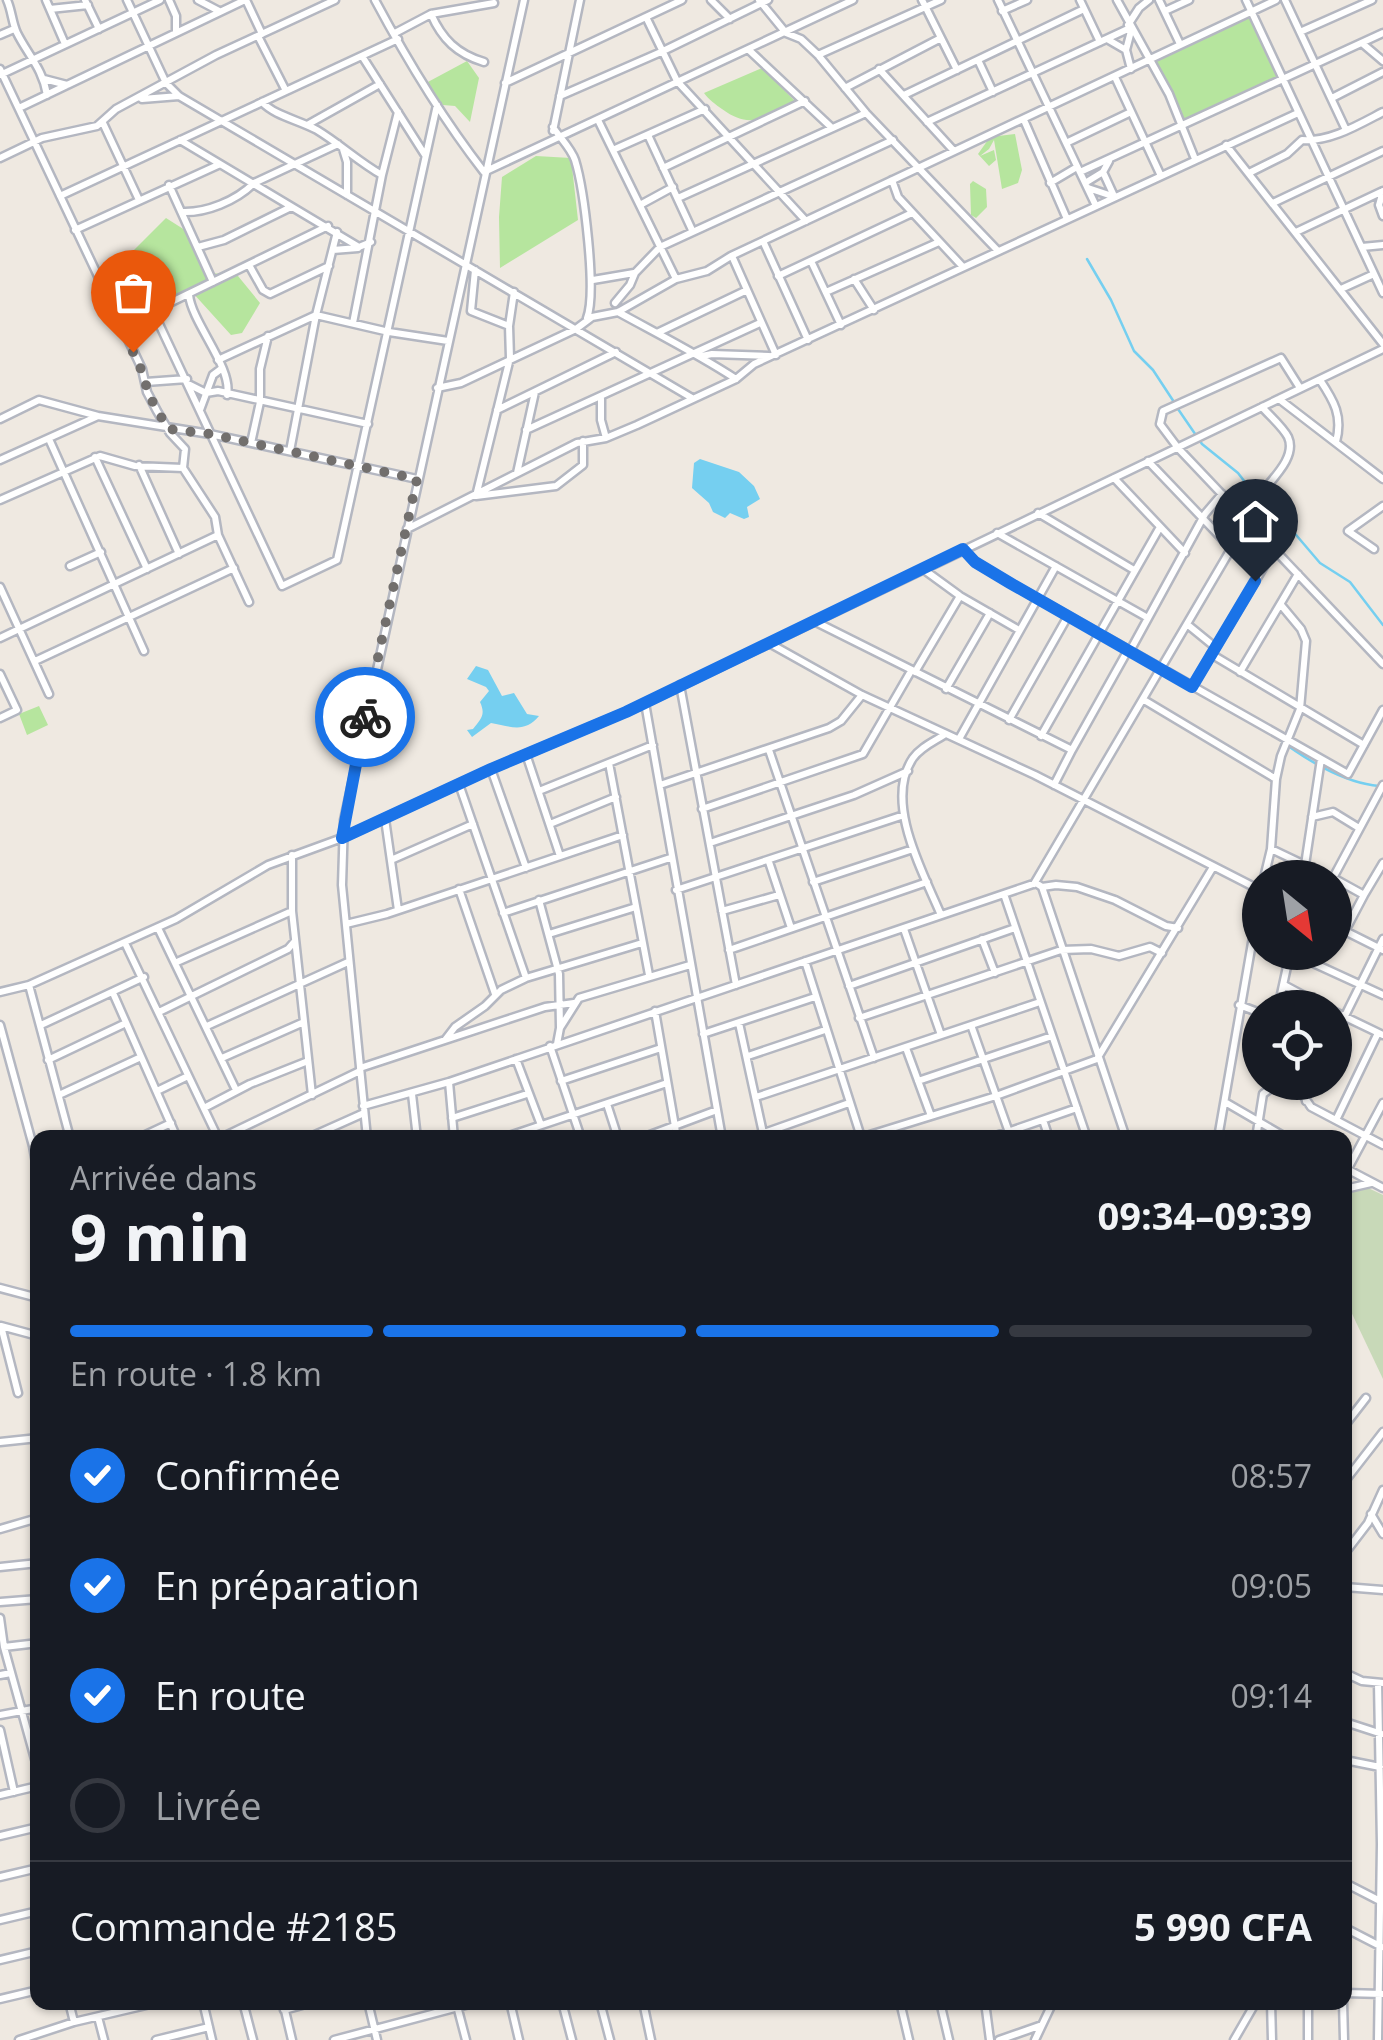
<!DOCTYPE html>
<html lang="fr">
<head>
<meta charset="utf-8">
<style>
	:root { --surface:#171b24; --page:#242831; --text:#f1f3f6; --muted:#9ea1a6; --line:#363941; --accent:#1a73e8 }
	body { margin:0; font-family:"Open Sans",sans-serif; background:var(--page); color:var(--text); height:100vh; display:flex; flex-direction:column; font-size:38px; white-space:nowrap }
	* { box-sizing:border-box; margin:0 }
	p { font-size:32px; color:var(--muted) }
	.icon { flex:none; width:55px; height:55px; fill:none; stroke:currentColor; stroke-width:2; stroke-linecap:round; stroke-linejoin:round }
	.map { position:relative; flex:1; overflow:hidden }
	.details { position:absolute; left:30px; top:1130px; width:1322px; height:880px; display:flex; flex-direction:column; background:var(--surface); border-radius:20px; box-shadow:0 2px 8px #0004 }
	.details>* { flex:none }
	.needle { width:65px; rotate:150deg }
	.buttons { position:absolute; left:1242px; top:860px; display:grid; gap:20px }
	.buttons a { display:grid; place-items:center; width:110px; height:110px; border-radius:50%; background:var(--surface); box-shadow:0 2px 8px #0004; font-size:50px }
	.pin { position:absolute; display:grid; place-items:center; width:85px; height:85px; color:#fff; margin:-102px -42px; border-radius:50% 50% 50% 0; rotate:-45deg; box-shadow:0 0 10px #0007 }
	.pin .icon { rotate:45deg }
	.courier { position:absolute; display:grid; place-items:center; width:100px; height:100px; margin:-50px; border:8px solid #1a73e8; border-radius:50%; background:#fff; color:#222; box-shadow:0 2px 12px #0007 }
	.head em { font-style:normal; font-weight:700 }
	.head div { display:flex; flex-direction:column-reverse }
	.head { display:flex; align-items:center; justify-content:space-between; height:170px; padding:0 40px }
	h1 { font-size:65px; font-weight:700; line-height:75px }
	.bar { display:grid; grid-template-columns:repeat(4,1fr); gap:15px 10px; align-content:center; height:120px; padding:0 40px }
	.bar i { height:12px; border-radius:8px; background:var(--line) }
	.bar .active { background:var(--accent) }
	.bar p { grid-column:span 4 }
	.line { display:flex; align-items:center; gap:25px; padding:0 40px; border-top:2px solid var(--line) }
	.line div { flex:1 }
	ol { padding:0 40px; list-style:none }
	li { display:flex; align-items:center; gap:30px; height:110px }
	li p { margin-inline-start:auto }
	li .icon { padding:10px; border-radius:50%; background:var(--accent); color:#fff; stroke-width:4 }
	li:last-child { color:var(--muted) }
	li i { width:55px; height:55px; border:5px solid var(--line); border-radius:50% }
	.map>svg:first-child { display:block }
</style>
</head>
<body>
<div class="map">
<svg width="1383" height="2040" viewBox="0 0 1383 2040">
	<rect width="100%" height="100%" fill="#efe9e1"/>
	<path fill="#b6e59e" d="M1251,13l29,65 -99,46 -30,-62z
		M467,61l12,17 -9,44 -15,-16 -12,-1 -17,-22z
		M762,68l34,34c-31,14 -44,29 -74,7 -7,-5 -13,-9 -18,-16z
		M1015,134l7,36 -4,13 -16,6 -8,-49 -5,9 -9,7 14,-6 2,10 -7,6 -11,-12 12,-17z
		M536,156l35,2 7,62 -78,48 -1,-51 3,-40z
		M973,181l13,8 1,18 -11,11 -5,-3 -1,-31z
		M166,218l22,14 18,44 6,-3 26,3 22,27 -18,30 -11,2 -39,-43 1,-4 -7,6 -25,7 -29,-49z
		M39,706l9,19 -21,10 -8,-21z"/>
	<path fill="#c8d9b8" d="M1366,1187l17,8v184l-38,-80v-105z"/>
	<path fill="#75cff0" d="M700,459l39,13 15,14 6,13 -13,8 2,10 -5,2 -14,-6 -5,5 -12,-6 -4,-9 -17,-15 2,-25z
		M476,666l12,4 14,26 12,-3 13,21 12,2c-15,18 -29,10 -48,7l-19,14 -5,-7 6,-1c8,-10 13,-14 7,-27l9,-11 -3,-4 -19,-8z"/>
	<g fill="none" stroke-linecap="round" stroke-linejoin="round">
		<path stroke="#75cff0" stroke-width="2.5" d="M1087,259l24,41 23,51 19,19 21,32
			M1178,409l24,35 36,29 17,22
			M1260,501l31,28 29,34 30,19 33,43
			M1275,736c28,22 68,47 104,50"/>
		<defs>
			<path id="minor" d="M7,0c5,11 5,23 10,33 11,22 26,36 30,62
				M46,0l19,44
				M85,0l14,29
				M127,0l39,83 13,13 513,302
				M169,0l7,16v16
				M198,0l21,11
				M246,0l16,34
				M375,0c32,60 67,118 109,172l369,-172
				M711,0l19,19
				M759,0l27,33 15,6 17,16 48,58 132,138
				M922,0l35,70
				M998,0l98,206
				M1080,0l20,42
				M1117,0l52,94 26,65
				M1159,0l21,44
				M1246,0l137,293
				M1285,0l61,130
				M50,9l38,-4
				M1002,11l25,-11
				M1165,11l24,-11
				M431,14l63,-11
				M646,17l31,64 129,140
				M1128,25l11,-17 10,-8
				M1131,31l-5,19 5,19
				M1300,32l72,-32
				M395,33l36,-19c11,25 26,40 53,48
				M0,35l14,-6
				M258,36l28,55
				M1107,39l19,11
				M1363,44l20,17
				M750,51l82,77
				M818,55l123,-55
				M362,56l63,99
				M978,60l15,32
				M0,69l142,300 5,23 10,19 13,22 15,16 -2,19 32,49 3,18 31,67
				M879,69l74,81
				M0,75l160,-75
				M1115,77l46,99
				M44,79l23,6
				M505,83l177,-83
				M845,88l94,-49
				M904,95l180,-86
				M560,96l101,-44 107,-52
				M1332,98l51,-26
				M142,99l37,-3
				M262,102c13,14 37,18 55,28 23,14 42,32 65,45
				M19,108l226,-108
				M598,120l78,159
				M1024,120l43,99
				M927,122l203,-94
				M103,123l36,77
				M307,125l73,-41
				M553,127c7,11 18,21 22,33 9,29 22,132 12,158
				M553,131l27,-131
				M648,135l44,95
				M180,140l179,107 12,-5
				M1066,143l65,-31
				M1226,145l157,199
				M343,149l4,13v33
				M615,149l90,-40
				M0,158l42,-20 55,-12 19,-17 100,-54 119,-55
				M663,168l142,-67
				M1080,172l303,-139
				M1103,172l11,24
				M1249,173l38,-19 15,-14c28,2 56,-15 81,-28
				M892,180l6,17 65,70
				M1050,183l27,-16
				M1085,183l18,-11 6,-11
				M169,185l44,97
				M1088,188l27,9
				M1383,191l-4,14 4,11
				M60,196l338,-157
				M678,198l188,-85
				M1273,203l110,-52
				M640,205l33,-18
				M182,212c24,1 54,-11 72,-29l84,-39
				M75,230l143,-65
				M1296,232l87,-41
				M763,241l45,99
				M198,247l26,-7 67,-33
				M1362,247l21,-2
				M333,250l25,-2
				M732,256l44,99
				M811,261l30,64
				M249,265l14,25 7,4 59,-28
				M475,270l-4,41 38,15
				M778,276l134,-63
				M854,279l20,31
				M593,280l41,-7
				M1341,289l33,-15
				M514,292l-5,34 1,32 -34,138 80,-10 27,-21v-24
				M826,292l113,-50
				M189,295c3,28 44,73 38,100
				M615,303l15,-18 5,-12 25,-26 233,-107
				M153,311l129,275 55,-26 100,-455
				M618,312c40,22 80,42 118,67
				M353,323l29,-148 16,-63
				M120,327l208,-101
				M657,333l88,-42
				M702,356l10,-2 57,2
				M218,360l98,-45 73,17 59,9
				M1320,380c14,21 23,36 16,62
				M146,382l41,-3
				M190,385l16,8 12,-2 150,33
				M437,388l24,-5 115,-54 16,-12 26,-5 58,-33 31,-8 24,-15 545,-256
				M1300,388l-19,-30 -118,53 -3,13 18,24 205,216
				M601,399v21l5,18
				M1279,399l104,80
				M200,410l13,-35 8,-6
				M497,410l119,-58
				M0,419l39,-19 59,16 112,18 207,45
				M526,430l234,-107
				M49,439l95,212
				M251,443l9,-41v-33l8,-33
				M290,451l26,-136 21,-83
				M95,457l52,112
				M0,460l98,-44
				M1148,461l83,87
				M139,465l40,89
				M517,473l18,-81
				M1114,478l71,75
				M0,500l100,-44 35,10 48,2
				M1038,513l96,57
				M407,529l170,-86 29,-5 31,-13 99,-46 18,-15 544,-251
				M997,533l151,85
				M963,549l12,13 35,21 338,191 35,-64
				M1374,549l-26,-18 35,-25
				M70,566l31,-14
				M923,569l37,27 59,34
				M0,587l49,107
				M814,621l258,129 56,-100
				M1188,625l27,22
				M0,638l218,-103
				M769,643l93,52 173,80 225,115
				M1130,651l75,-137 17,-20
				M1211,654l153,91
				M35,661l199,-93
				M915,672l45,-76
				M1240,672l58,-98
				M0,674l17,36 -17,8
				M680,685l56,300
				M1192,687l83,-139
				M946,689l44,-76
				M1144,700l132,79
				M645,703l77,435
				M1009,720l59,-104
				M1041,736l119,-209
				M959,739l97,-173
				M769,750l105,308
				M526,754l34,102
				M609,763l40,212
				M491,769l35,99
				M459,784l67,194
				M660,785l169,-57 12,-7 21,-26
				M1054,785l18,-35
				M539,791l114,-46
				M702,809l161,-55 48,-83
				M1312,817l21,-5 26,16
				M385,819l13,91
				M550,824l66,-27
				M710,843l144,-48 54,-24
				M1271,849l61,29
				M292,855v56l20,184
				M391,860l82,-36
				M769,862l22,66
				M1305,865l16,-106
				M1264,878l7,-29 5,-70 5,-23 19,-47 6,-68 -5,-12 -20,-24
				M1333,878l50,-93
				M1335,879l29,16 -19,36
				M813,882l100,-33
				M1034,884l214,-364c3,-7 6,-15 10,-22 9,-15 40,-39 30,-61 -5,-10 -18,-21 -26,-30
				M1042,887l14,-2 21,2 38,13 51,26 12,2
				M459,889l36,105
				M676,890l228,-75
				M1004,894l83,244
				M1364,895l19,-32
				M539,900l20,74 1,53
				M722,911l57,-16
				M503,913l167,-55
				M941,915c-17,-41 -58,-113 -28,-157 8,-11 20,-16 31,-23
				M346,924l41,-10 236,-79
				M1335,926l48,24
				M158,928l78,162
				M904,929l37,106
				M549,934l87,-27
				M982,939l13,34
				M125,943l93,195
				M729,950l198,-68
				M1289,952l94,43
				M805,961l56,176
				M177,962l115,-51
				M29,985l41,153
				M1284,985l43,23
				M849,986l166,-58
				M0,992l29,-7 147,-66 92,-54 74,-27 149,-69 135,-57 757,-363
				M113,993l64,145
				M1239,1005l21,8
				M1278,1008l12,-55
				M655,1011l22,127
				M159,1012l129,-63 7,-8
				M1335,1012l48,23
				M859,1018l202,-68 30,-1 28,7 31,-9 12,6
				M739,1023l24,110
				M0,1025l33,121 5,28
				M41,1025l103,-48
				M971,1025l40,113
				M207,1026l141,-64
				M703,1034l112,-37
				M1335,1036l48,-97
				M445,1040l100,-33 29,-4
				M557,1044l3,-16 19,-30 111,-33
				M550,1046l31,92
				M906,1048l25,68
				M748,1056l77,-26
				M222,1058l82,-36
				M516,1059l25,66
				M48,1060l78,-37
				M360,1068l85,-28 10,-13 30,-21 16,-16 25,-12 116,-35
				M561,1081l100,-33
				M918,1081l134,-45
				M449,1082l5,56
				M1294,1082l17,25 72,38
				M157,1091l31,-15
				M412,1094l5,44
				M59,1095l82,-38
				M756,1097l284,-95
				M1306,1101l1,-19
				M1225,1102l62,36
				M607,1104l11,34
				M363,1106l86,-24 587,-199 6,4 84,251
				M204,1108l46,-24 58,-23
				M452,1118l75,-24
				M1043,1120l6,18
				M1336,1120l42,-87
				M58,1138l11,-4
				M139,1138l32,-15
				M221,1138l139,-67
				M308,1138l56,-25
				M367,1138l-25,-253 2,-65 180,-820
				M503,1138l164,-55
				M642,1138l75,-28
				M750,1138l99,-35
				M860,1138l136,-42 101,-37 116,-192
				M990,1138l87,-30
				M1218,1138l42,-241
				M1256,1138l7,-44 8,-6 24,-5
				M1345,1168l38,20
				M1345,1174l38,-71
				M1345,1189l26,-6
				M0,1288l38,10
				M1,1326l17,67
				M1,1326l37,10
				M1345,1425l21,-27
				M0,1442l38,-4
				M1345,1481l38,-49
				M1371,1514l12,20
				M0,1529l38,-11
				M1345,1553l23,-30 15,-33
				M0,1567l38,-4
				M1345,1587l38,3
				M0,1602l38,-3
				M0,1618l4,29 34,123
				M4,1647l34,-4
				M1345,1673l17,8 21,2
				M0,1675l11,-2
				M1378,1683l3,161 -3,196
				M0,1715l38,-7
				M1345,1722l37,12
				M0,1730l14,62
				M1345,1760l35,7
				M0,1795l38,-9
				M0,1836l38,-9
				M0,1877l38,-9
				M1345,1883l35,18
				M0,1920l38,-9
				M1345,1928l37,19
				M0,1960l38,-9
				M1345,1993l38,1
				M0,1999l38,-9
				M69,2002l5,20
				M203,2002l9,38
				M243,2002l10,38
				M283,2002l9,38
				M368,2002l9,38
				M456,2002l10,38
				M510,2002l9,38
				M562,2002l10,38
				M600,2002l10,38
				M643,2002l8,38
				M900,2002l9,38
				M940,2002l9,38
				M985,2002l5,38
				M1271,2002l1,38
				M1308,2002v38
				M1343,2002l1,38
				M284,2010l29,-8
				M98,2017l6,23
				M19,2040l55,-18 85,-20
				M156,2040l53,-13
				M334,2040l143,-38
				M999,2040l43,-15
				M1035,2040l18,-38
				M1234,2040l22,-38"/>
		</defs>
		<use href="#minor" stroke="#b4b7c1" stroke-width="11"/>
		<use href="#minor" stroke="#fff" stroke-width="6"/>
	</g>
	<g fill="none" stroke-linecap="round" stroke-linejoin="round">
		<path stroke="#726f6d" stroke-width="10" stroke-dasharray="0 18" d="M133,352l12,26 2,14 21,37 42,5 207,45 -52,238"/>
		<path stroke="#1a73e8" stroke-width="12" d="M365,717l-23,121 149,-69 135,-57 337,-163 12,13 35,21 182,104 63,-106"/>
	</g>
</svg>
<div class="buttons">
<a><svg class="needle" viewBox="-14 -14 28 28"><path d="M0-13l5 13h-10z" fill="#e53935"/><path d="M0 13l5-13h-10z" fill="#9ea1a6"/></svg></a>
<a><svg class="icon" aria-label="locate" viewBox="0 0 24 24"><circle cx="12" cy="12" r="6"/><path d="M12 2v4M12 18v4M2 12h4M18 12h4"/></svg></a>
</div>
<div class="pin" style="left:133px;top:352px;background:#ea580c"><svg class="icon" aria-label="bag" viewBox="0 0 24 24"><path d="M5 8h14l-1 12H6zM9 8a3 3 0 0 1 6 0"/></svg></div>
<div class="pin" style="left:1255px;top:581px;background:#1f2937"><svg class="icon" aria-label="home" viewBox="0 0 24 24"><path d="M3 11l9-7 9 7M6 9v11h12V9"/></svg></div>
<div class="courier" style="left:365px;top:717px"><svg class="icon" aria-label="bike" viewBox="0 0 24 24"><circle cx="6" cy="16" r="4"/><circle cx="18" cy="16" r="4"/><path d="M6 16l4-8h5l3 8M10 8l3 8H6M13 5h3"/></svg></div>
<section class="details">
<div class="head"><div><h1>9 min</h1><p>Arrivée dans</p></div><em>09:34–09:39</em></div>
<div class="bar"><i class="active"></i><i class="active"></i><i class="active"></i><i></i><p>En route · 1.8 km</p></div>
<ol>
<li><svg class="icon" aria-label="check" viewBox="0 0 24 24"><path d="M5 12l5 5 9-10"/></svg>Confirmée<p>08:57</p></li>
<li><svg class="icon" aria-label="check" viewBox="0 0 24 24"><path d="M5 12l5 5 9-10"/></svg>En préparation<p>09:05</p></li>
<li><svg class="icon" aria-label="check" viewBox="0 0 24 24"><path d="M5 12l5 5 9-10"/></svg>En route<p>09:14</p></li>
<li><i></i>Livrée</li>
</ol>
<div class="line" style="height:130px"><div>Commande #2185</div><b>5 990 CFA</b></div>
</section>
</div>
</body>
</html>
